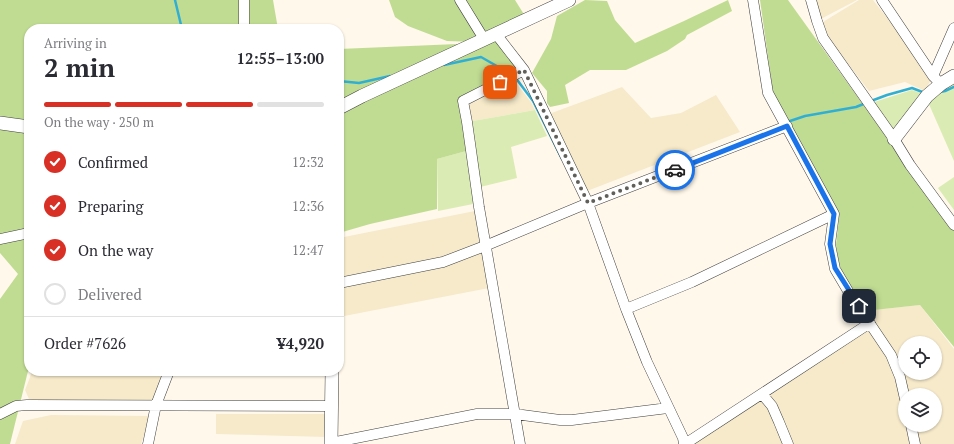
<!DOCTYPE html>
<html lang="en">
<head>
<meta charset="utf-8">
<style>
	:root { --surface:#fff; --page:#f7f7f7; --text:#2b2b33; --muted:#7c7c81; --line:#e1e1e2; --accent:#d93025 }
	body { margin:0; font-family:"PT Serif",serif; background:var(--page); color:var(--text); height:100vh; display:flex; flex-direction:column; font-size:15px; white-space:nowrap }
	* { box-sizing:border-box; margin:0 }
	p { font-size:13px; color:var(--muted) }
	.icon { flex:none; width:22px; height:22px; fill:none; stroke:currentColor; stroke-width:2; stroke-linecap:round; stroke-linejoin:round }
	.map { position:relative; flex:1; overflow:hidden }
	.details { position:absolute; left:24px; top:24px; width:320px; height:352px; display:flex; flex-direction:column; background:var(--surface); border-radius:16px; box-shadow:0 1px 3px #0004 }
	.details>* { flex:none }
	.controls { position:absolute; left:898px; top:336px; display:grid; gap:8px }
	.controls a { display:grid; place-items:center; width:44px; height:44px; border-radius:50%; background:var(--surface); box-shadow:0 1px 3px #0004; font-size:20px }
	.pin { position:absolute; display:grid; place-items:center; width:34px; height:34px; color:#fff; margin:-17px; border-radius:8px; box-shadow:0 2px 6px #0006 }
	.courier { position:absolute; display:grid; place-items:center; width:40px; height:40px; margin:-20px; border:3px solid #1a73e8; border-radius:50%; background:#fff; color:#222; box-shadow:0 1px 5px #0007 }
	.summary em { font-style:normal; font-weight:700 }
	.summary div { display:flex; flex-direction:column-reverse }
	.summary { display:flex; align-items:center; justify-content:space-between; height:68px; padding:0 20px }
	h1 { font-size:26px; font-weight:700; line-height:30px }
	.bar { display:grid; grid-template-columns:repeat(4,1fr); gap:6px 4px; align-content:center; height:48px; padding:0 20px }
	.bar i { height:5px; border-radius:3px; background:var(--line) }
	.bar .active { background:var(--accent) }
	.bar p { grid-column:span 4 }
	.line { display:flex; align-items:center; gap:10px; padding:0 20px; border-top:1px solid var(--line) }
	.line div { flex:1 }
	ol { padding:0 20px; list-style:none }
	li { display:flex; align-items:center; gap:12px; height:44px }
	li p { margin-inline-start:auto }
	li .icon { padding:4px; border-radius:50%; background:var(--accent); color:#fff; stroke-width:4 }
	li:last-child { color:var(--muted) }
	li i { width:22px; height:22px; border:2px solid var(--line); border-radius:50% }
	.map>svg:first-child { display:block }
</style>
</head>
<body>
<div class="map">
<svg width="954" height="444" viewBox="0 0 954 444">
	<rect width="100%" height="100%" fill="#fff8eb"/>
	<path fill="#f6eaca" fill-rule="evenodd" d="M813,0h44l-40,21z
		M859,0h14l60,76 -8,15 -20,-9 -36,9 -51,-66z
		M513,79l18,23 4,8 -68,12 -3,-21z
		M622,87l29,31 30,-5 35,-18 24,37 -153,59 -38,-77z
		M475,211l14,77 -150,29v-79z
		M920,305l34,44v95h-40l-4,-19h25v-30h-30l-6,-14 6,26v18h4l4,19h-226l183,-121 -5,-12zM905,343h30v30h-30z
		M32,371h130l-7,30 -111,2 -15,-4 -4,-9 4,-10z
		M216,414h111l-1,23 -110,-3z
		M51,415l100,1 -10,28h-126l8,-23z"/>
	<path fill="#daebb3" d="M954,81v80l-26,-59z
		M912,90l12,4 -33,39 -20,-30z
		M535,110l12,26 -36,11 6,31 -37,9 -13,-65z
		M470,150l8,53 -40,8 -1,-52z
		M954,177v33l-16,-22z"/>
	<path fill="#c0dc92" d="M0,0h273l5,29h-249v338l-19,77h-10v-145l18,-25 -18,-21z
		M389,0h126l10,16 -47,26 -31,-1 -39,-15 -13,-9z
		M585,0l22,1 8,19 20,23 49,-22 44,-21 4,11 -45,24 -2,4 -18,12 -41,19h-36l-25,15 4,18 -19,4 -3,-4v-12l-15,-18 19,-34 6,-23z
		M760,0h28l107,149 59,81v117l-34,-42 -55,6 -26,-45 -3,-21 3,-27 -66,-125z
		M496,38l23,33 -58,29 9,50 -33,9v50l-67,15 -31,9v-184l142,-6z"/>
	<g fill="none" stroke-linecap="round" stroke-linejoin="round">
		<path stroke="#31afd3" stroke-width="2.5" d="M175,0l7,29
			M444,65l37,-8 28,16
			M515,77l18,24 29,58
			M339,81l20,2 31,-7
			M940,92l5,-1 9,-4
			M871,101l16,-6 25,-7 13,5
			M787,122l18,-6 51,-9 10,-4"/>
		<defs>
			<path id="minor" d="M244,0v29
				M460,0l24,39
				M753,0l15,93 66,121 -4,30 5,25 13,22 43,64 9,22 5,22
				M811,0l6,21 6,17 71,101 16,26 44,60
				M882,0l51,76 8,8
				M496,34l28,36 64,133 38,106 21,53 36,76 1,6
				M933,76l21,-48
				M0,239l29,-6
				M339,283l104,-21 42,-16 103,-43 199,-77
				M626,309l66,-27 142,-68
				M762,394l10,12 7,16 9,22
				M0,414l16,-8 11,-1 304,1
				M911,425l4,19
				M331,443l146,-29h38l45,6h12l96,-12
				M148,444l8,-39 13,-34
				M520,444l-41,-237 -12,-85 -4,-21 61,-31
				M685,444l185,-121"/>
			<path id="tertiary" d="M339,108l23,-12 207,-96
				M0,123l29,4
				M894,139l33,-43 14,-12 13,-8
				M331,444l1,-73"/>
		</defs>
		<use href="#minor" stroke="#3f3f3f" stroke-width="11"/>
		<use href="#tertiary" stroke="#3f3f3f" stroke-width="14"/>
		<use href="#minor" stroke="#fff" stroke-width="10"/>
		<use href="#tertiary" stroke="#fff" stroke-width="13"/>
	</g>
	<g fill="none" stroke-linecap="round" stroke-linejoin="round">
		<path stroke="#615f5a" stroke-width="4" stroke-dasharray="0 7.2" d="M500,82l24,-12 64,133 87,-33"/>
		<path stroke="#1a73e8" stroke-width="5" d="M675,170l112,-44 47,88 -4,30 5,24 24,38"/>
	</g>
</svg>
<div class="controls">
<a><svg class="icon" aria-label="locate" viewBox="0 0 24 24"><circle cx="12" cy="12" r="6"/><path d="M12 2v4M12 18v4M2 12h4M18 12h4"/></svg></a>
<a><svg class="icon" aria-label="layers" viewBox="0 0 24 24"><path d="M12 4l9 5-9 5-9-5zM3 14l9 5 9-5"/></svg></a>
</div>
<div class="pin" style="left:500px;top:82px;background:#ea580c"><svg class="icon" aria-label="bag" viewBox="0 0 24 24"><path d="M5 8h14l-1 12H6zM9 8a3 3 0 0 1 6 0"/></svg></div>
<div class="pin" style="left:859px;top:306px;background:#1f2937"><svg class="icon" aria-label="home" viewBox="0 0 24 24"><path d="M3 11l9-7 9 7M6 9v11h12V9"/></svg></div>
<div class="courier" style="left:675px;top:170px"><svg class="icon" aria-label="car" viewBox="0 0 24 24"><path d="M5 17H2v-5l4-1 3-4h7l3 4 3 1v5h-3M9 17h6M6 11h13"/><circle cx="7" cy="17" r="2"/><circle cx="17" cy="17" r="2"/></svg></div>
<section class="details">
<div class="summary"><div><h1>2 min</h1><p>Arriving in</p></div><em>12:55–13:00</em></div>
<div class="bar"><i class="active"></i><i class="active"></i><i class="active"></i><i></i><p>On the way · 250 m</p></div>
<ol>
<li><svg class="icon" aria-label="check" viewBox="0 0 24 24"><path d="M5 12l5 5 9-10"/></svg>Confirmed<p>12:32</p></li>
<li><svg class="icon" aria-label="check" viewBox="0 0 24 24"><path d="M5 12l5 5 9-10"/></svg>Preparing<p>12:36</p></li>
<li><svg class="icon" aria-label="check" viewBox="0 0 24 24"><path d="M5 12l5 5 9-10"/></svg>On the way<p>12:47</p></li>
<li><i></i>Delivered</li>
</ol>
<div class="line" style="height:52px"><div>Order #7626</div><b>¥4,920</b></div>
</section>
</div>
</body>
</html>
